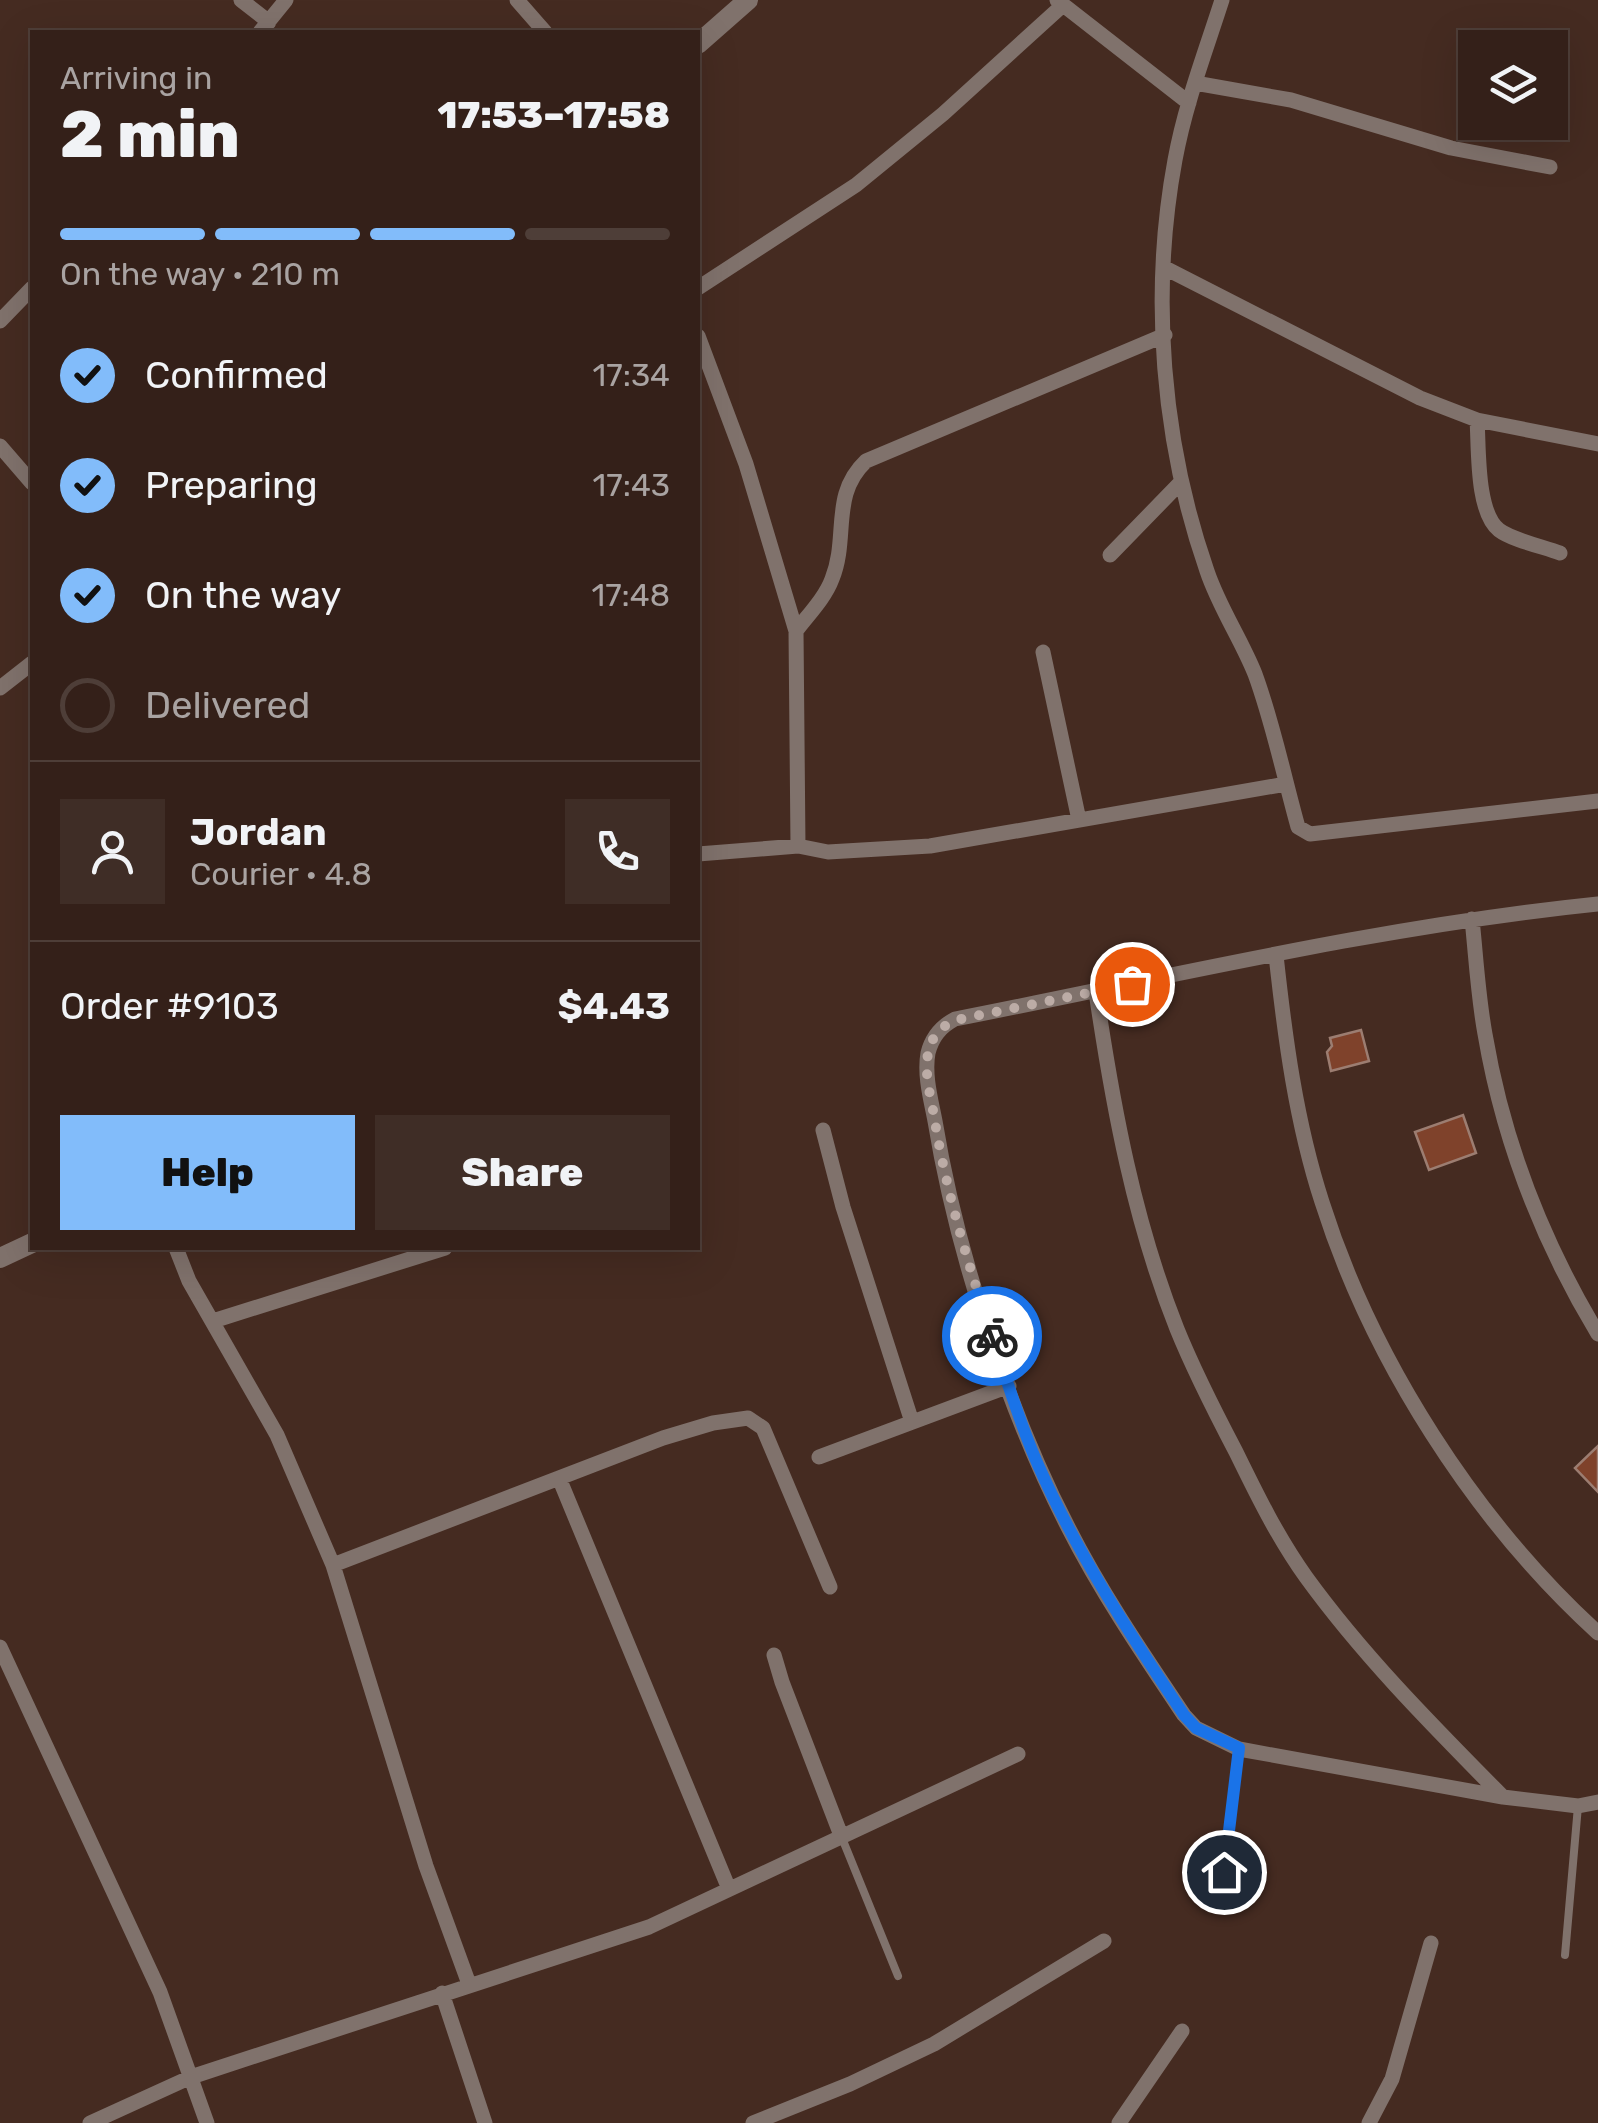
<!DOCTYPE html>
<html lang="en">
<head>
<meta charset="utf-8">
<style>
	:root { --surface:#342019; --page:#3f2d26; --text:#f1f3f6; --muted:#a9a3a2; --line:#4e3e38; --accent:#82bcfa }
	body { margin:0; font-family:Rubik,sans-serif; background:var(--page); color:var(--text); height:100vh; display:flex; flex-direction:column; font-size:38px; white-space:nowrap }
	* { box-sizing:border-box; margin:0 }
	p { font-size:32px; color:var(--muted) }
	.icon { flex:none; width:55px; height:55px; fill:none; stroke:currentColor; stroke-width:2; stroke-linecap:round; stroke-linejoin:round }
	.map { position:relative; flex:1; overflow:hidden }
	.drawer { position:absolute; left:30px; top:30px; width:670px; height:1220px; display:flex; flex-direction:column; background:var(--surface); border-radius:0px; box-shadow:0 10px 40px #0002,0 0 0 2px var(--line) }
	.drawer>* { flex:none }
	.tools { position:absolute; left:1458px; top:30px; display:grid; gap:20px }
	.tools a { display:grid; place-items:center; width:110px; height:110px; border-radius:0px; background:var(--surface); box-shadow:0 10px 40px #0002,0 0 0 2px var(--line); font-size:50px }
	.pin { position:absolute; display:grid; place-items:center; width:85px; height:85px; color:#fff; margin:-42px; border:5px solid #fff; border-radius:50%; box-shadow:0 2px 10px #0007 }
	.courier { position:absolute; display:grid; place-items:center; width:100px; height:100px; margin:-50px; border:8px solid #1a73e8; border-radius:50%; background:#fff; color:#222; box-shadow:0 2px 12px #0007 }
	.headline em { font-style:normal; font-weight:800 }
	.headline div { display:flex; flex-direction:column-reverse }
	.headline { display:flex; align-items:center; justify-content:space-between; height:170px; padding:0 30px }
	h1 { font-size:65px; font-weight:800; line-height:75px }
	.bar { display:grid; grid-template-columns:repeat(4,1fr); gap:15px 10px; align-content:center; height:120px; padding:0 30px }
	.bar i { height:12px; border-radius:8px; background:var(--line) }
	.bar .selected { background:var(--accent) }
	.bar p { grid-column:span 4 }
	.line { display:flex; align-items:center; gap:25px; padding:0 30px; border-top:2px solid var(--line) }
	.line div { flex:1 }
	.round { display:grid; place-items:center; flex:none; width:105px; height:105px; border-radius:0px; background:var(--page) }
	ol { padding:0 30px; list-style:none }
	li { display:flex; align-items:center; gap:30px; height:110px }
	li p { margin-inline-start:auto }
	li .icon { padding:10px; border-radius:50%; background:var(--accent); color:#111; stroke-width:4 }
	li:last-child { color:var(--muted) }
	li i { width:55px; height:55px; border:5px solid var(--line); border-radius:50% }
	.primary-button { display:flex; gap:20px; margin-top:auto; padding:20px 30px }
	.primary-button a { flex:1; height:115px; border-radius:0px; background:var(--accent); color:#111; font-size:40px; font-weight:800; line-height:115px; text-align:center }
	.primary-button a+a { background:var(--page); color:var(--text) }
	.map>svg:first-child { display:block }
</style>
</head>
<body>
<div class="map">
<svg width="1598" height="2123" viewBox="0 0 1598 2123">
	<rect width="100%" height="100%" fill="#452b21"/>
	<path fill="#7f422b" stroke="#9c7d71" stroke-width="2.5" d="M1361,1030l8,31 -38,10 -4,-19 5,-6 -2,-8z
		M1463,1115l13,38 -47,17 -14,-38z
		M1598,1446v46l-23,-24z"/>
	<g fill="none" stroke-linecap="round" stroke-linejoin="round">
		<path stroke="#80726c" stroke-width="8" d="M842,1838l56,138
			M1224,1872l15,-123
			M1565,1955l13,-149"/>
		<path stroke="#80726c" stroke-width="15" d="M241,0l28,22
			M517,0l28,32
			M1057,0l132,103
			M1222,0c-17,53 -37,105 -47,160 -25,135 -13,282 32,411 12,36 34,68 48,103 18,49 29,103 43,153l12,7 288,-33
			M260,32l26,-32
			M1195,83l96,17 160,48 99,19
			M1163,267l257,131 57,22 121,24
			M698,288l158,-103 87,-71 120,-109
			M0,321l32,-33
			M698,336l48,128 50,167 2,215
			M1477,420c2,28 -1,92 22,110 13,10 45,17 61,23
			M0,446l32,37
			M1110,555l71,-73
			M796,631c12,-16 29,-33 36,-52 17,-42 -2,-84 34,-118l299,-126
			M1043,652l36,168
			M0,688l32,-25
			M698,854l100,-8 30,6 102,-6 356,-62
			M1598,904c-216,22 -429,73 -643,115 -15,8 -23,18 -27,34 -4,22 3,47 7,68 21,129 73,290 133,406 33,65 75,127 116,188l12,13 43,21 264,48 75,9 20,-4
			M1472,919c4,38 6,77 13,115 18,106 57,207 113,300
			M1276,955c9,83 20,167 46,247 50,158 153,319 276,431
			M1096,992c17,115 38,229 81,337 17,42 38,83 59,123 21,43 42,86 70,125 58,80 128,150 197,220
			M823,1130l20,77 69,215
			M176,1248l13,33 88,154 56,130 93,301 43,118
			M213,1321l232,-73
			M819,1457l190,-71
			M559,1478l170,411
			M333,1565l330,-127 50,-15 35,-5 15,10 67,159
			M0,1647l160,345 47,131
			M774,1655l8,27 60,156
			M442,1993l43,130
			M90,2123l101,-46 458,-150 369,-173
			M753,2123l97,-39 84,-40 170,-103
			M1119,2123l63,-92
			M1369,2123l23,-44 39,-136"/>
		<path stroke="#80726c" stroke-width="20" d="M698,44l50,-44
			M0,1258l32,-15"/>
	</g>
	<g fill="none" stroke-linecap="round" stroke-linejoin="round">
		<path stroke="#bcaca6" stroke-width="10" stroke-dasharray="0 18" d="M992,1336c-24,-72 -46,-145 -58,-220 -3,-19 -10,-42 -6,-62 3,-17 12,-27 28,-34l176,-36"/>
		<path stroke="#1a73e8" stroke-width="12" d="M992,1336c15,44 28,89 47,131 39,88 92,169 145,248l12,13 43,20 -15,124"/>
	</g>
</svg>
<div class="tools">
<a><svg class="icon" aria-label="layers" viewBox="0 0 24 24"><path d="M12 4l9 5-9 5-9-5zM3 14l9 5 9-5"/></svg></a>
</div>
<div class="pin" style="left:1132px;top:984px;background:#ea580c"><svg class="icon" aria-label="bag" viewBox="0 0 24 24"><path d="M5 8h14l-1 12H6zM9 8a3 3 0 0 1 6 0"/></svg></div>
<div class="pin" style="left:1224px;top:1872px;background:#1f2937"><svg class="icon" aria-label="home" viewBox="0 0 24 24"><path d="M3 11l9-7 9 7M6 9v11h12V9"/></svg></div>
<div class="courier" style="left:992px;top:1336px"><svg class="icon" aria-label="bike" viewBox="0 0 24 24"><circle cx="6" cy="16" r="4"/><circle cx="18" cy="16" r="4"/><path d="M6 16l4-8h5l3 8M10 8l3 8H6M13 5h3"/></svg></div>
<section class="drawer">
<div class="headline"><div><h1>2 min</h1><p>Arriving in</p></div><em>17:53–17:58</em></div>
<div class="bar"><i class="selected"></i><i class="selected"></i><i class="selected"></i><i></i><p>On the way · 210 m</p></div>
<ol>
<li><svg class="icon" aria-label="check" viewBox="0 0 24 24"><path d="M5 12l5 5 9-10"/></svg>Confirmed<p>17:34</p></li>
<li><svg class="icon" aria-label="check" viewBox="0 0 24 24"><path d="M5 12l5 5 9-10"/></svg>Preparing<p>17:43</p></li>
<li><svg class="icon" aria-label="check" viewBox="0 0 24 24"><path d="M5 12l5 5 9-10"/></svg>On the way<p>17:48</p></li>
<li><i></i>Delivered</li>
</ol>
<div class="line" style="height:180px"><a class="round"><svg class="icon" aria-label="person" viewBox="0 0 24 24"><circle cx="12" cy="8" r="4"/><path d="M4 21q1-7 8-7t8 7"/></svg></a><div><b>Jordan</b><p>Courier · 4.8</p></div><a class="round"><svg class="icon" aria-label="phone" viewBox="0 0 24 24"><path d="M5 4h4l2 5-3 2q2 4 5 5l2-3 5 2v4C11 20 4 13 5 4z"/></svg></a></div>
<div class="line" style="height:130px"><div>Order #9103</div><b>$4.43</b></div>
<div class="primary-button"><a>Help</a><a>Share</a></div>
</section>
</div>
</body>
</html>
